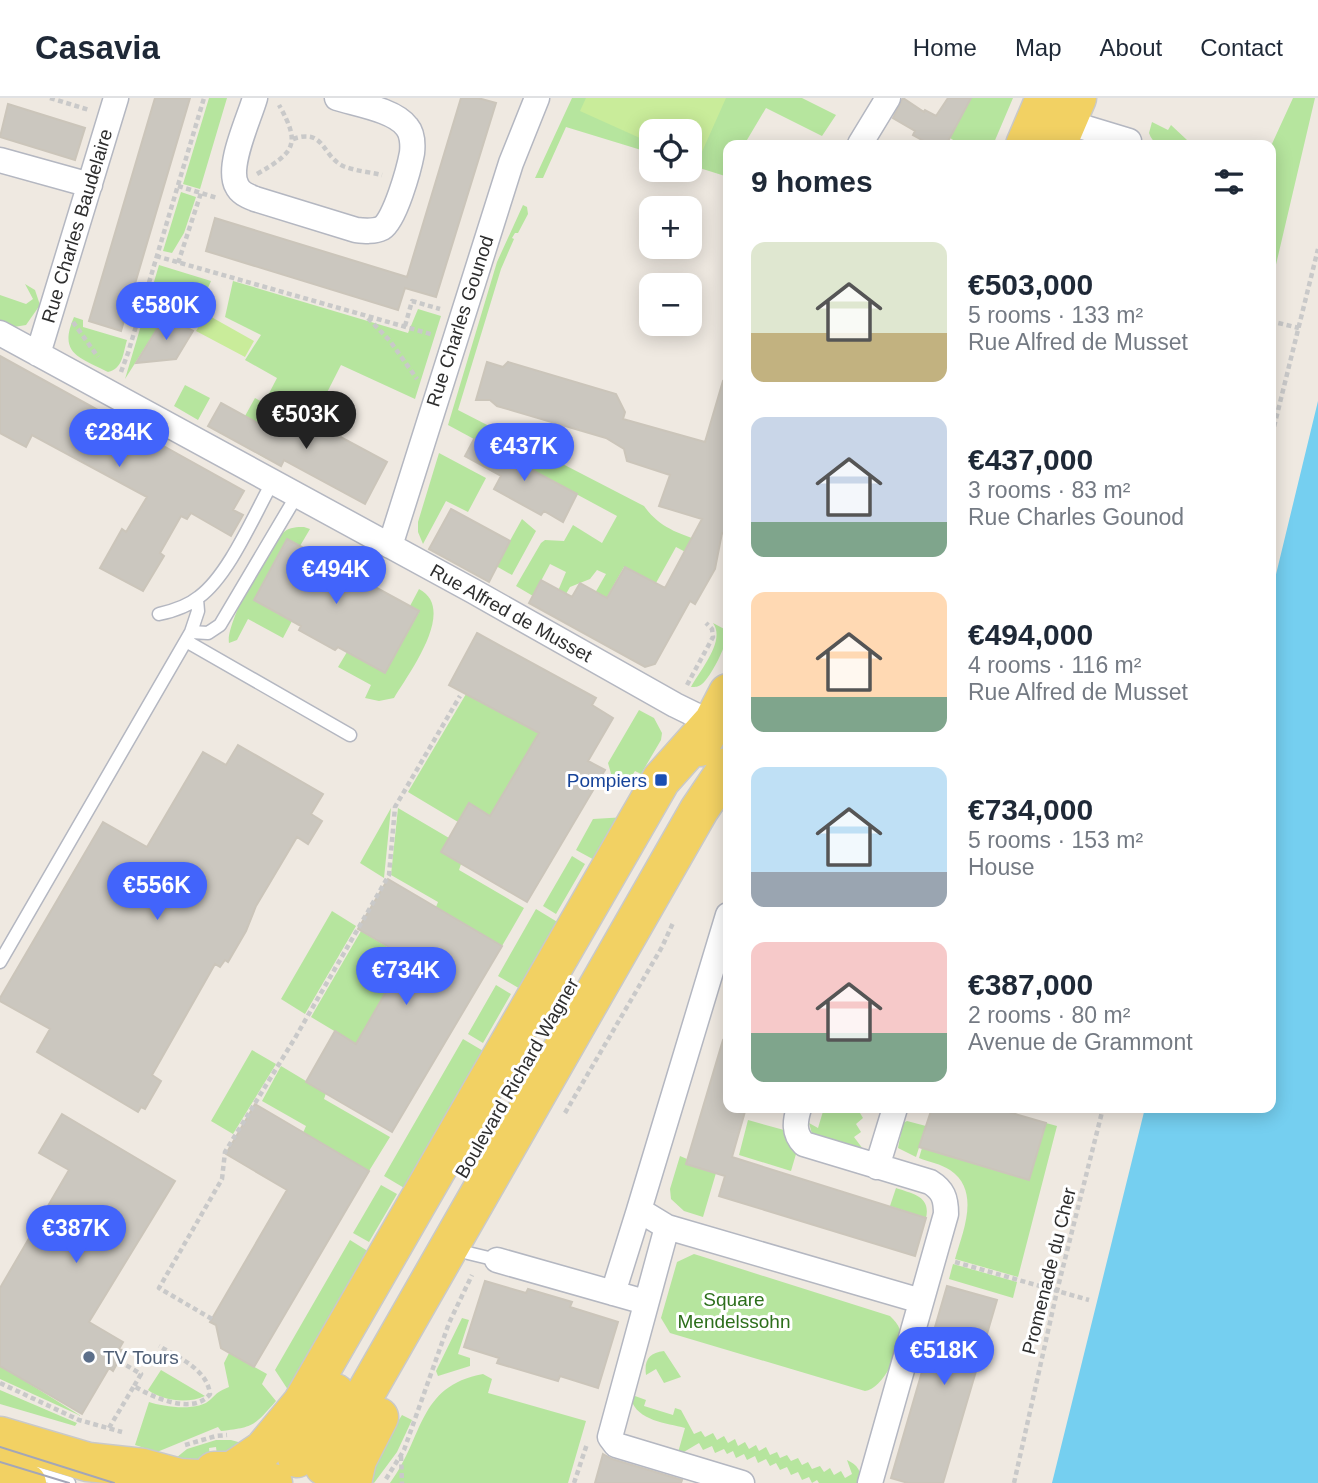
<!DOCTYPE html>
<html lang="en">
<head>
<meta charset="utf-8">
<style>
  body { margin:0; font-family:Arial,sans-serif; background:#f6f6f7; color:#1f2937; height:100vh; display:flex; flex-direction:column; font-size:26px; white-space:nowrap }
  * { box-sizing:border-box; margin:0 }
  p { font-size:23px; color:#747a83 }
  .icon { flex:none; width:38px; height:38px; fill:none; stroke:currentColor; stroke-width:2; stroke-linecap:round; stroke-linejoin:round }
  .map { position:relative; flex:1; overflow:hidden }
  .details { position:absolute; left:723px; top:42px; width:553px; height:973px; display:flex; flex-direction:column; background:#fff; border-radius:14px; box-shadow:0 4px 18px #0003 }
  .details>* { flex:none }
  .fabs { position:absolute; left:639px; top:21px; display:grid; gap:14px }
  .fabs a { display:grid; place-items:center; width:63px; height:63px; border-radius:14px; background:#fff; box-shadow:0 4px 18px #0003; font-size:35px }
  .price { position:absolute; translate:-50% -60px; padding:0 16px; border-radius:24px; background:#4264fb; color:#fff; font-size:23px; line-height:46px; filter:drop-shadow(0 2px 4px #0008) }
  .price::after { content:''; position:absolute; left:50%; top:42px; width:21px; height:16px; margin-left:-10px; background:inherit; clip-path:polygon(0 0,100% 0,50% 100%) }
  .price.active { background:#222; color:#fff }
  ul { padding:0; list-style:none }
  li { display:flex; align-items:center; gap:21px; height:175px; padding:0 28px }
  li span { display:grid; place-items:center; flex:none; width:196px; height:140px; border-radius:14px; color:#555 }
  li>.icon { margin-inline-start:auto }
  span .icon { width:84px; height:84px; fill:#fffc; stroke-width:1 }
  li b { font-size:30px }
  h2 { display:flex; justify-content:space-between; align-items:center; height:84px; padding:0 28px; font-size:30px }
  header { display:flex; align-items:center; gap:42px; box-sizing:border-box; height:98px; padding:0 35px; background:#fff; border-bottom:2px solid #e0e1e3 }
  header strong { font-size:33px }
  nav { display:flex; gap:38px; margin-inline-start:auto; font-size:24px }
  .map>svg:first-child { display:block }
  .green { fill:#b6e59e }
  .pitch { fill:#c9ec9a }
  .water { fill:#75cff0 }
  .building { fill:#cbc7bf; stroke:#cbc5ba; stroke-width:2 }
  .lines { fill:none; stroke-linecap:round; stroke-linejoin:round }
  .lane-casing { stroke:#b4b7c1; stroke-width:15 }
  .street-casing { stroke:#b4b7c1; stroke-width:27 }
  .primary-casing { stroke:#c9c9c9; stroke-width:41 }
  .path { stroke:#c9c9c9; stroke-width:4.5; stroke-dasharray:5 3.5; stroke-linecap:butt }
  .lane { stroke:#fff; stroke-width:12 }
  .street { stroke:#fff; stroke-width:24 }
  .primary { stroke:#f2d163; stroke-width:38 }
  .tram { stroke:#a3a6b8; stroke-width:2 }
  .transit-dot { fill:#1a4fb4; stroke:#fff; stroke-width:2.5 }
  .service-dot { fill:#5c6f8a; stroke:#fff; stroke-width:2.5 }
  .labels { text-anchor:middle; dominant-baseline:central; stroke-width:6; stroke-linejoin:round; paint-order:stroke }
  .street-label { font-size:19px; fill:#2e2e2e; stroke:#fff }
  .transit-label { font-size:19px; fill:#164399; stroke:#fff; text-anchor:end }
  .park-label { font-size:19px; fill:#2c6e1b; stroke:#fff }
  .service-label { font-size:19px; fill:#4e5e75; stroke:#fff; text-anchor:start }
</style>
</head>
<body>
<header>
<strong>Casavia</strong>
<nav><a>Home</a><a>Map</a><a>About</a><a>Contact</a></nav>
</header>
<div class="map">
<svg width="1318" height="1385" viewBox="0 0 1318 1385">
  <rect width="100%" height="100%" fill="#efe9e1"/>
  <path class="green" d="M209 0H227L200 91 183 86Z
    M572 0H802L836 17 822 38 766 10 744 47H728V74L725 78 690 67V33H651V55L566 29 543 80H535Z
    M971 0H1013L993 47H957L958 45 950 40Z
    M1293 0H1315L1271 188V48Z
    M1152 24 1168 32 1171 27 1187 42 1184 47C1170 47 1154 51 1149 35Z
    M181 94 196 99 184 135 172 155 163 153Z
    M523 107 527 109 528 116 518 135H515L512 140 514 141 501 171 458 312 644 408C659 429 677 435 701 443L693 458 676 449 656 485 624 469 602 508 591 502 606 476 597 472 590 481 570 489 563 501 555 500 566 474 550 466 533 498 516 488 541 445 545 442 564 443 573 427 602 445 617 418 448 327 497 164Z
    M159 167 211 183 190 231 165 218 125 281Z
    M233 183 408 235 418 211 441 218 415 301 341 267 309 330 282 316 269 339 271 355 267 361 244 348 252 333 251 322 245 318 255 300 264 305 277 280 245 262 261 237 225 219Z
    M25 186 35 192 40 207 26 227 14 229 0 222V197L26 206 33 201Z
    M74 219 83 222V229L127 242C123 255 123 271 108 274 79 259 58 256 74 219Z
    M185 287 210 300 198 322 174 308Z
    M439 355 486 380 468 414 446 403 423 446 418 434V424Z
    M522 421 536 433 512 477 496 468Z
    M304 429 310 431 300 448 287 441 254 502 292 523 283 540 248 521 237 542 229 545C225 527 268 446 284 434 290 429 297 429 304 429Z
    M419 491C458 511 408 576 394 600L379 603 365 600 371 587 338 569 347 554 385 574 419 514 410 508Z
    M713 525 728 533C728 545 711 579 702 586 698 589 696 589 691 589 700 572 726 543 713 525Z
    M466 596 539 635 490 718 469 705 458 724 408 694Z
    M639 612 654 620 662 635 661 642 641 676 635 673 626 687 612 679 608 665Z
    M391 710 384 780 360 765Z
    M398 710 449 740 441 754 461 766 459 772 524 810 502 848 436 809 438 804 391 777Z
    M626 719 600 765 576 752 593 721Z
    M572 758 585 766 556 816 543 808Z
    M536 811 564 828 527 895 498 878Z
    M332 813 356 828 305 916 281 901Z
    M361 833 406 860 356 946 311 919Z
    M496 887 511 896 483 945 468 936Z
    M463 941 490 957 411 1094 384 1078Z
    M252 952 276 966 233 1036 211 1023Z
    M281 968 326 995 324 1001 390 1039 369 1073 303 1035 306 1028 262 1003Z
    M824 1010H865L860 1015 863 1020 856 1026 861 1034 854 1039 863 1051 861 1052 812 1036 809 1025 818 1030Z
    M748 1022 784 1032 791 1050 796 1056 791 1073 739 1057Z
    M907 1023 926 1028 916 1059 898 1050 903 1025Z
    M1046 1025 1057 1028 1018 1179 955 1161C963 1133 981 1093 950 1072 941 1066 929 1064 919 1060L922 1050 1028 1082Z
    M680 1058 687 1061 686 1066 716 1075 703 1119 684 1113 671 1101 670 1091Z
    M381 1087 397 1096 369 1144 353 1135Z
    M896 1090C913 1096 931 1098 926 1120L890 1108Z
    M350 1142 374 1157 292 1298 275 1272Z
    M694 1156 890 1218C894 1222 898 1226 900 1232 903 1248 884 1291 865 1293L670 1235 661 1220 677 1164Z
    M953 1166 1017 1184 1013 1200 949 1181Z
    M462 1220 469 1222 458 1256 470 1260V1268L438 1278 436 1273Z
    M664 1253 681 1279 664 1285 656 1271 646 1277C644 1262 649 1255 664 1253Z
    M0 1254 1 1268 81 1318 0 1281Z
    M229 1255 267 1276 262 1286 276 1303C254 1328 254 1329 221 1333L218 1329 157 1354 135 1347 149 1304C164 1309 199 1314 211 1301 217 1295 219 1293 229 1289L224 1265Z
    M161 1272 205 1298C188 1306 163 1303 148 1292Z
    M483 1276 492 1281 488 1295 586 1323 568 1385H390C424 1340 417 1288 483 1276Z
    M0 1292 77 1325 75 1328 0 1306Z
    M635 1298 646 1302 644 1308 673 1317 675 1310 681 1312 694 1336 701 1333 705 1339 713 1335 717 1342 724 1338 728 1345 735 1341 738 1348 745 1344 749 1351 756 1347 759 1353 766 1349 770 1357 777 1354 780 1360 787 1357 791 1363 798 1360 802 1367 808 1364 812 1371 820 1368 824 1374 830 1370 834 1377 841 1373 845 1380 852 1376 847 1362C858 1367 861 1373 862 1385H819L817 1382 812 1385 809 1379 802 1382 798 1374 791 1377 787 1369 780 1372 776 1365 770 1368 766 1361 758 1365 755 1358 747 1362 744 1356 736 1360 733 1353 727 1356 724 1351 715 1355 712 1348 703 1352 699 1345 677 1358 685 1330C667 1325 637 1323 631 1301Z
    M402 1317 412 1322 397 1354 374 1385 362 1380Z
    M216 1342H231L249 1347 217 1357 216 1349 209 1350 210 1359 196 1363 171 1364 187 1351Z"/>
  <path class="pitch" d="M586 0H726L697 65 690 62V33H651V45L580 13Z
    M206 216 254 243 245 259 196 233Z"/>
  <path class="water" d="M1318 303V1385H1052L1145 1010H1270L1271 497Z"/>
  <path class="building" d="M155 0H190L121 233 89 223Z
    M461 0H478L496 5 436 199 405 190 398 212 206 153 215 120 407 179Z
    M903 0 924 14 925 12 936 18 948 0H971L946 47H931L913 37 915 33 893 20Z
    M8 6 85 30 75 62 0 39Z
    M165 218 193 233 176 261 136 265Z
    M0 258 98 312 92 332 104 315 244 393 233 412 243 417 231 438 191 415 187 421 181 418 160 455 164 458 143 493 100 470 122 431 126 434 147 399 32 337 26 349 0 335Z
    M487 264 503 269 508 264 616 296 625 314 623 321 705 344 723 283 728 284V437L722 435 715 471 695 506 690 503 655 566 645 569 529 505 541 482 572 499 580 485 607 500 625 469 665 490 702 421 659 408 670 377 627 363 624 351 606 340 497 308 490 302H476Z
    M221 305 274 334 284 317 309 331 313 324 387 364 365 406 284 362 281 368 208 328Z
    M474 341 577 396 563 424 544 413 541 417 494 391 501 378 465 358Z
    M451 411 510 443 489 484 429 451Z
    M287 441 419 513 385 575 338 549 335 552 299 532 301 528 254 502Z
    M477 535 596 600 592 607 613 620 588 663 605 672 527 804 441 754 469 705 490 718 539 635 449 587Z
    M238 647 323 696 311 716 322 723 308 746 297 739 256 808 246 833 228 864 225 862 220 869 215 866 152 977 161 983 145 1011 141 1009 138 1014 37 954 50 931 0 903V900L103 724 147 749 203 654 226 667Z
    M388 781 502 848 392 1034 306 984 335 933 356 946 406 859 358 831Z
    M723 942 728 943V1010H746L732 1059 926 1120 915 1158 719 1098 725 1078 686 1066Z
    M255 1006 369 1073 254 1269 221 1250 216 1227 210 1224 287 1092 226 1056Z
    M932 1010H995L1046 1025 1029 1082 919 1049Z
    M62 1016 175 1083 89 1224 123 1244 119 1251 124 1253 113 1273 109 1270 82 1316 0 1268V1190L69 1072 39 1055Z
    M485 1183 526 1195 528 1191 572 1204 570 1209 618 1224 598 1290 560 1278 558 1283 497 1265 499 1260 464 1249Z
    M947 1188 997 1202 943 1385H908L891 1380Z
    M603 1356 612 1361 682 1382 681 1385H595Z"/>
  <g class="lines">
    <defs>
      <path id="lane" d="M159 516C173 513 188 508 199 499 229 477 254 417 273 383
        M191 534 208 535 220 527 297 397
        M186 543 350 637
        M0 864 191 534 198 513 197 501
        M468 1155 497 1162
        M30 1373 69 1385"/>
      <path id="street" d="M255 0C249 21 226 69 237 88 240 95 248 98 255 101L356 132C365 133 374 134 382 130 395 122 409 71 412 55 413 46 412 35 407 29 395 12 356 6 337 0
        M1053 20 1129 43
        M860 46 888 0
        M0 62 90 87
        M0 235 473 493 675 607 724 631
        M38 256 116 0
        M390 448 511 65 537 0
        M728 817 639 1112 667 1129 921 1203
        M799 1010C795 1023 793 1035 804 1046L930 1084C943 1092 946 1100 946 1116L870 1385
        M877 1069 895 1010
        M667 1129 610 1339 616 1347 742 1385
        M497 1162 645 1204
        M613 1195 639 1112"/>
      <path id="primary" d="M1025 47 1045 0
        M1057 47 1077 0
        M700 649 728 595
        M0 1338 88 1364 143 1370 180 1380 198 1381
        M297 1360 335 1295
        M324 1368 699 712 728 669
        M214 1373H232L273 1385
        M232 1373 263 1352 302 1305 661 682 711 626
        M0 1377 27 1385
        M352 1385 357 1362 379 1319"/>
    </defs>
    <use href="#lane" class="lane-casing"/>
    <use href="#street" class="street-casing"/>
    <use href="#primary" class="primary-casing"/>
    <path class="path" d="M50 0 89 12
      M293 41C325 30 321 57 343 68 355 73 370 74 382 77
      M257 76C295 54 301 46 279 7
      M178 88 217 100
      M156 158 434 237
      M178 165 201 95
      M368 220 390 243 417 281
      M1270 223 1299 230
      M73 224 98 259
      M405 228 412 203 440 211
      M121 274 128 255 204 0
      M1270 345 1318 151
      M687 587 713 539 712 531 706 525
      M565 1015 662 849 673 825
      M955 1164 1089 1202
      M212 1221 159 1190 222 1081 225 1054 295 940 389 777 395 709 460 598
      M119 1263 141 1276 134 1288
      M0 1285 79 1322 122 1334
      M109 1330 134 1288C152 1299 193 1318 210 1296 207 1271 179 1260 159 1248
      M185 1347 216 1338 227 1337
      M401 1358 402 1385
      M386 1381 404 1352 449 1225 472 1177
      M574 1385 587 1346
      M1014 1385 1057 1193 1103 1010"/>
    <use href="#lane" class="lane"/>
    <use href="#street" class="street"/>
    <use href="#primary" class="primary"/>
    <path class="tram" d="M0 1349 114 1385
      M0 1364 69 1385"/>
  </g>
  <rect class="transit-dot" x="654" y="675" width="14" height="14" rx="3.5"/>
  <circle class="service-dot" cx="89" cy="1259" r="7"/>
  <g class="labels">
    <g class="street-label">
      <text transform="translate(77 128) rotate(-73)">Rue Charles Baudelaire</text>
      <text transform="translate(460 223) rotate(-72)">Rue Charles Gounod</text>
      <text transform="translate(511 515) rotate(29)">Rue Alfred de Musset</text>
      <text transform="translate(517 980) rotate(-60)">Boulevard Richard Wagner</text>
      <text transform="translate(1049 1173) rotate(-76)">Promenade du Cher</text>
    </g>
    <g class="transit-label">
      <text x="647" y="682">Pompiers</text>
    </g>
    <g class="park-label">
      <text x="734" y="1201">Square<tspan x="734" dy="22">Mendelssohn</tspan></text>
    </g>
    <g class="service-label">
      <text x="103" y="1259">TV Tours</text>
    </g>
  </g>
</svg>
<div class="fabs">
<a><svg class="icon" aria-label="locate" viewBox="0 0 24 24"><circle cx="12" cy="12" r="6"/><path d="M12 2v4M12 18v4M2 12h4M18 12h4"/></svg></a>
<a>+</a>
<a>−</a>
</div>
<b class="price" style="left:166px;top:244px">€580K</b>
<b class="price active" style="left:306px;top:353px">€503K</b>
<b class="price" style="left:119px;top:371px">€284K</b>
<b class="price" style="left:524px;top:385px">€437K</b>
<b class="price" style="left:336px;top:508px">€494K</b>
<b class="price" style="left:157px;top:824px">€556K</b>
<b class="price" style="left:406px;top:909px">€734K</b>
<b class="price" style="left:76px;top:1167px">€387K</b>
<b class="price" style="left:944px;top:1289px">€518K</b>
<section class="details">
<h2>9 homes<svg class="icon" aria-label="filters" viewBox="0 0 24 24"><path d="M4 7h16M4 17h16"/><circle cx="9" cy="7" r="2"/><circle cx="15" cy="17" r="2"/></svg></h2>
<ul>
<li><span style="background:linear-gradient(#dfe7d0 65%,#c2b280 0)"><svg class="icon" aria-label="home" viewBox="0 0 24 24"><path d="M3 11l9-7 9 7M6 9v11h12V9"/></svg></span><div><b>€503,000</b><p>5 rooms · 133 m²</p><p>Rue Alfred de Musset</p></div></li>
<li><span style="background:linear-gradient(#c9d6e8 75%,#7fa58c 0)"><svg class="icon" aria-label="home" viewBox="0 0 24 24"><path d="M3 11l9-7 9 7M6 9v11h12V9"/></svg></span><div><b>€437,000</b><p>3 rooms · 83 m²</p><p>Rue Charles Gounod</p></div></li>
<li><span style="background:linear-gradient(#ffd9b3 75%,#7fa58c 0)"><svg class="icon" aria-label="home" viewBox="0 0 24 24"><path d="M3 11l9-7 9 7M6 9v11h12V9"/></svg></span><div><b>€494,000</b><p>4 rooms · 116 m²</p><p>Rue Alfred de Musset</p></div></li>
<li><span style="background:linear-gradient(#bfe0f5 75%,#9aa5b1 0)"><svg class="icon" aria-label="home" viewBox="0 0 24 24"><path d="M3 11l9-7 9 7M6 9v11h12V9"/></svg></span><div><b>€734,000</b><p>5 rooms · 153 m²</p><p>House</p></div></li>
<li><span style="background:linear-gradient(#f6c9c9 65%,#7fa58c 0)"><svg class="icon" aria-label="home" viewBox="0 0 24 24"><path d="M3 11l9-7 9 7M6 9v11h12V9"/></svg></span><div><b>€387,000</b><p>2 rooms · 80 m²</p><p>Avenue de Grammont</p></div></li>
</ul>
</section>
</div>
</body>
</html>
